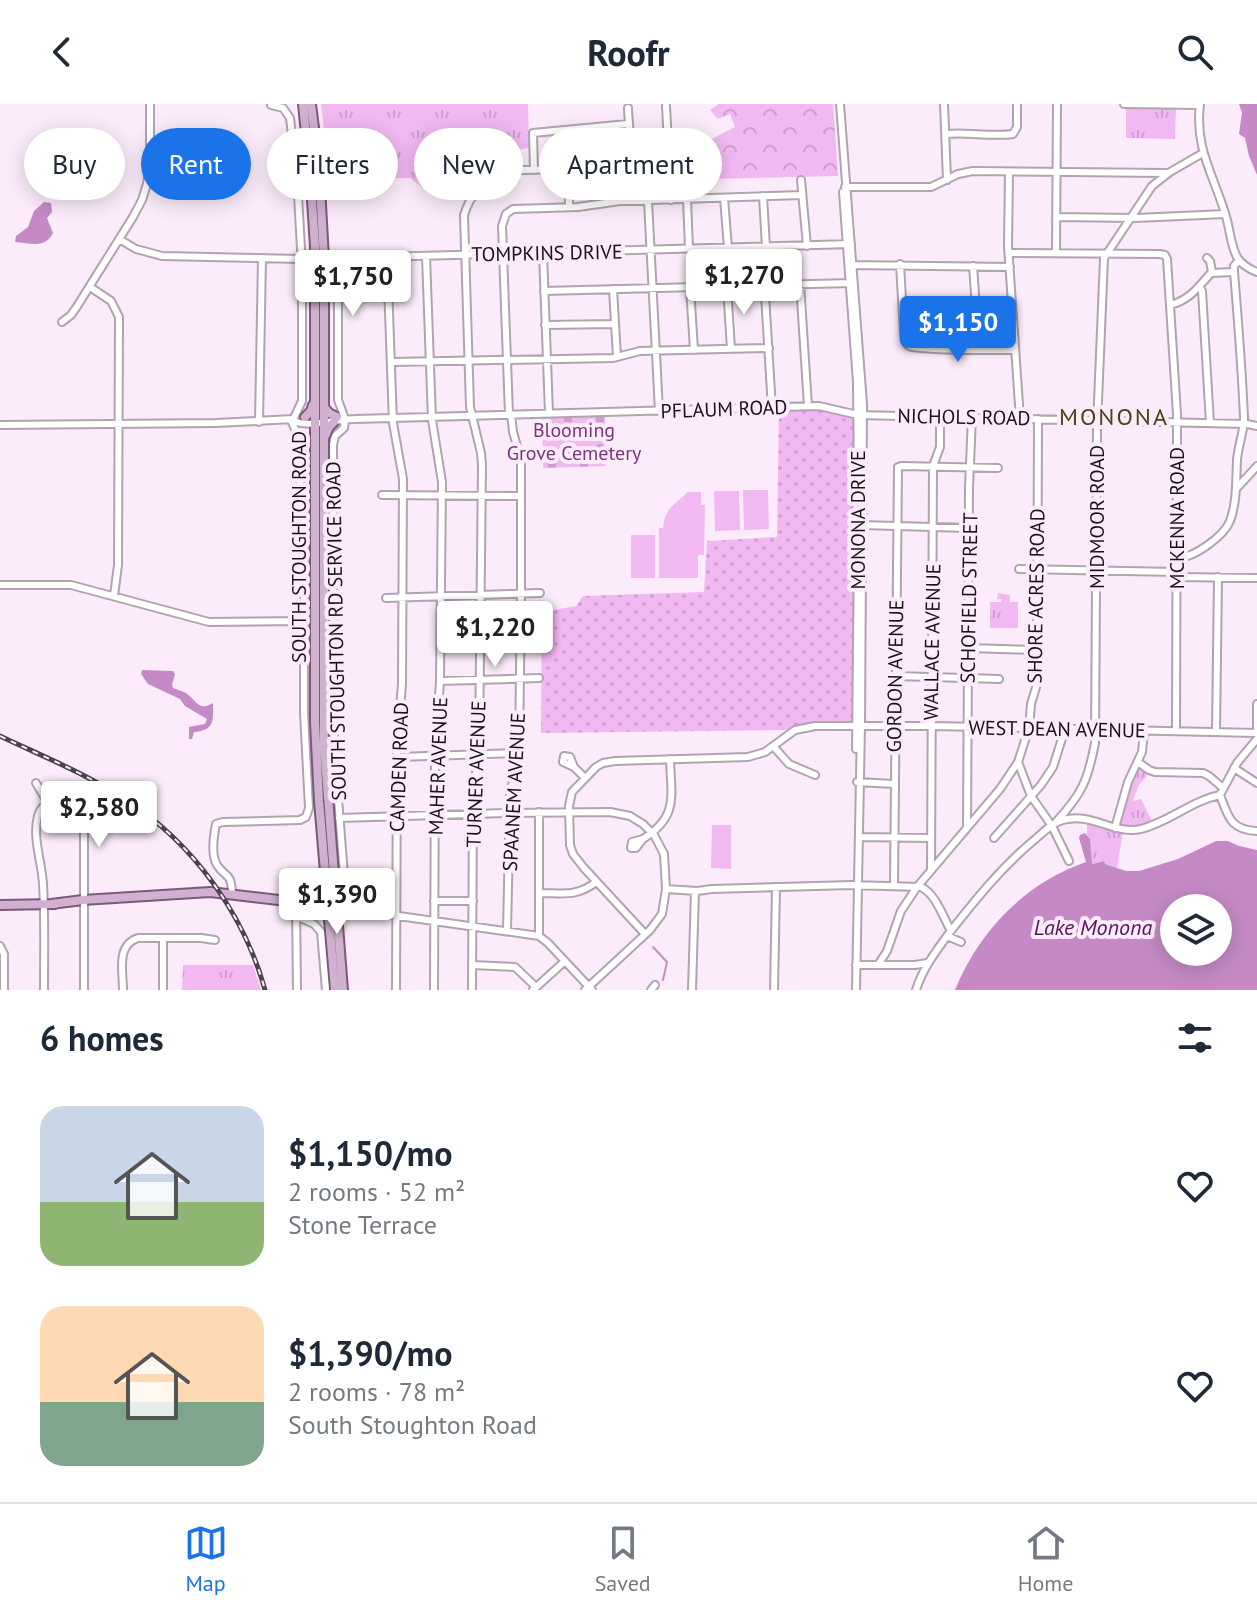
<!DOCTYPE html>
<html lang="en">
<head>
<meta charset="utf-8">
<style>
  body { margin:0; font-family:"PT Sans",sans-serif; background:#f2f2f3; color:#1f2937; height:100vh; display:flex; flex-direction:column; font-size:30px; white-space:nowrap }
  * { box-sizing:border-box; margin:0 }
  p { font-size:26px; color:#747a83 }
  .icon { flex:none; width:44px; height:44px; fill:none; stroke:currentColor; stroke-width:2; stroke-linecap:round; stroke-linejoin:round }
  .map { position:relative; height:886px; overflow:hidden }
  .details { display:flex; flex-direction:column; background:#fff; flex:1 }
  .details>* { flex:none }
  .guide { position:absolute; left:24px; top:24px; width:800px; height:72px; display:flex; gap:16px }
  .buttons { position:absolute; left:1160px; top:790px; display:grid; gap:16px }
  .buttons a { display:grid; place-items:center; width:72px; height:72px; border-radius:50%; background:#fff; box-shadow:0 4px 20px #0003; font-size:40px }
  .price { position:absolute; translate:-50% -68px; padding:0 18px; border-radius:8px; background:#fff; color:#222; font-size:26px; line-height:52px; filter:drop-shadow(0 2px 4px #0008) }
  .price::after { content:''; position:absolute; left:50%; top:48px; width:24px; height:18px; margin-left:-12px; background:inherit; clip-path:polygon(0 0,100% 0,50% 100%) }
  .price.selected { background:#1a73e8; color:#fff }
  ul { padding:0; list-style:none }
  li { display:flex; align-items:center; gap:24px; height:200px; padding:0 40px }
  li span { display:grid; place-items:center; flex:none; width:224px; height:160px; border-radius:24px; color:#555 }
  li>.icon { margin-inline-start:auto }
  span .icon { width:96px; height:96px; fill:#fffc; stroke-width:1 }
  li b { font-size:34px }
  h2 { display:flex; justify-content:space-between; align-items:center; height:96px; padding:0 40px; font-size:34px }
  .tag { padding:0 28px; border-radius:36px; background:#fff; box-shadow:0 4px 20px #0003; font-size:28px; line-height:72px }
  .tag.selected { background:#1a73e8; color:#fff }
  header { display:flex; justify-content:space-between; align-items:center; height:104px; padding:0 40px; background:#fff; font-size:36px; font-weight:800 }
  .tab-bar { display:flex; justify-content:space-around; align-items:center; height:112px; border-top:2px solid #e0e1e3; background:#fff; font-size:22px; color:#747a83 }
  .tab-bar a { display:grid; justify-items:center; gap:4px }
  .tab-bar .selected { color:#1a73e8 }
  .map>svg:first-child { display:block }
  .grass { fill:url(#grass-dots) }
  .forest { fill:url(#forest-crowns) }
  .cemetery { fill:url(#cemetery-stones) }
  .park { fill:url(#park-tufts) }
  .pitch { fill:#f2b8f2 }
  .water { fill:#c58ac6; fill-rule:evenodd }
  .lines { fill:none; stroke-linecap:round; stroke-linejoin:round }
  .stream { stroke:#c58ac6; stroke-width:2 }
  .minor-casing { stroke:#b2a3b1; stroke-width:10 }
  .major-casing { stroke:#7b597b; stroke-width:12 }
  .minor { stroke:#fff; stroke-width:6 }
  .major { stroke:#d0b2d0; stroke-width:8 }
  .rail-casing { stroke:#4c444c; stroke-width:5 }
  .rail { stroke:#fcecfb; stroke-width:2; stroke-dasharray:6; stroke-linecap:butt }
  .labels { text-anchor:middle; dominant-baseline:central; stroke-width:8; stroke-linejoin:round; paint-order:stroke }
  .street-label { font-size:20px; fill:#181318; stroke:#fcecfb }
  .park-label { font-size:20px; fill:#7b347d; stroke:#fcecfb }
  .water-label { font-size:22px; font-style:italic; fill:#5a125d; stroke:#fcecfb }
  .quarter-label { font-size:24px; letter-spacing:2px; fill:#4c4219; stroke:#fcecfb }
</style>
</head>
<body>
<header><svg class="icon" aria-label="back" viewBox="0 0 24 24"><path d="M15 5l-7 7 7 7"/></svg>Roofr<svg class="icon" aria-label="search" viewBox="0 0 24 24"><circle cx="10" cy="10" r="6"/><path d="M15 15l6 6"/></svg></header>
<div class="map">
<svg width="1257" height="886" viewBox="0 0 1257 886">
  <defs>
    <pattern id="grass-dots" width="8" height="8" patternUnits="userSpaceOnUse" patternTransform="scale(2)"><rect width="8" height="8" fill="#f2b8f2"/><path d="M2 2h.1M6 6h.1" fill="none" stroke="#cf9dcf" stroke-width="1.8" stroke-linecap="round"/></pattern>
    <pattern id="forest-crowns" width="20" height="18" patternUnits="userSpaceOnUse" patternTransform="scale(2)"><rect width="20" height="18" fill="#f2b8f2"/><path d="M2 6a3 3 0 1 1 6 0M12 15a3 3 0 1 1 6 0" fill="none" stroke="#cf9dcf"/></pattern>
    <pattern id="cemetery-stones" width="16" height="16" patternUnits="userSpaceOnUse" patternTransform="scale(2)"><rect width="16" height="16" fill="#f2b8f2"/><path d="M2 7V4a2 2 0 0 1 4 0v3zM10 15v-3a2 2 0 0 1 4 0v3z" fill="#cf9dcf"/></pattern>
    <pattern id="park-tufts" width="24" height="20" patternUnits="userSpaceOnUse" patternTransform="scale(2)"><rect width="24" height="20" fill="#f2b8f2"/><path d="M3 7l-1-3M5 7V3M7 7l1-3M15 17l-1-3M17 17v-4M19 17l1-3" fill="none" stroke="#cf9dcf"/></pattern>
  </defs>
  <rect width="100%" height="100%" fill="#fcecfb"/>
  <path class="grass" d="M824 305 854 312 853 618 801 620 785 626 541 629 542 508 576 502 583 492 704 488 707 437 777 433 779 306Z"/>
  <path class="forest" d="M719 0H833L838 72 713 75 708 37 735 23 730 10 718 15 710 6Z"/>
  <path class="cemetery" d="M605 311V362L543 364 542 312Z"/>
  <path class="park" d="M321 0H528L529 44 494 49 474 59 446 83H422L410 74 330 75Z
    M1126 0 1176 1 1175 35 1126 34Z
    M998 489 1010 491V498H1018V524H990V498H1001V495L997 496Z
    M1138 662 1145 664 1147 672 1139 681 1133 697 1141 695 1153 719 1130 725 1118 723 1129 678Z
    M1087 716 1123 728 1117 764 1105 760 1103 757 1091 760 1090 735 1087 731Z
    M183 861H253L261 886H182Z"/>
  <path class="pitch" d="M743 386H768L769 425 744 426Z
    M714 387H739L740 426 715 427Z
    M688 388H701V401H705L704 451H698V474H659V424H663C665 404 674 401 688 388Z
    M631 431H655V474H631Z
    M712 721H731V765L711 764Z"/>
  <path class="water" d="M1239 0H1257V71L1249 52 1245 34 1239 30 1242 9Z
    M44 98 51 99 52 108 47 114 53 129C45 145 31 139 15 138L16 132 28 123 34 107Z
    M142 566 173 567 175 570 172 581 173 584C176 585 184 588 186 589 197 597 199 608 213 599 213 617 215 626 194 628L192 635H189V623L205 620 207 615 185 602 180 595 148 580 141 570Z
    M1085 729 1090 735 1092 760 1104 757 1105 760 1126 767H1139L1178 755 1216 737H1228L1239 742 1257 746V886H955C979 827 1025 779 1086 758L1079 734 1080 731ZM1174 804H1218V848H1174Z"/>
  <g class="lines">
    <path class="stream" d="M653 843 667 858 663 876"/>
    <defs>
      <path id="minor" d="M840 0 863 300 861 621 856 886
        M944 0 947 76
        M1124 0 1200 1
        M1200 0C1194 46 1216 75 1227 116 1230 128 1231 142 1237 153 1242 161 1249 165 1257 168
        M666 2 671 96
        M946 30C968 28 991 33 1013 30L1017 23V0
        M568 65 569 103
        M534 66 533 29 628 20
        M1009 68 1008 142 1020 315
        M801 76 807 142
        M845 83H931L958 70 973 67 1166 69
        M843 88 857 278 858 389
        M763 92 766 143
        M724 94 728 144
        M687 95 689 145
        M648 97 659 307
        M1056 113 1136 114 1225 110
        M119 135 136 145 162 152 301 155
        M762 143 772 304
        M543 149 549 309
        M1009 149 1159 150 1165 151 1167 155 1177 310 1176 627
        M1056 149 1057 0
        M426 152 432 316 442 378 440 577 435 652 434 886
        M387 153 393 319 403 375 402 580 397 644 396 886
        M1207 154 1210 157 1212 168
        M900 160 904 230C905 235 905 239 909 242 917 247 1000 246 1015 246
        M852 161 1010 163
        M973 162 979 246
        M800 180 808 302
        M727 182 731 245
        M90 183 111 197 119 213 118 461 114 492
        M690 183 694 246
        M1200 183 1202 187 1210 319
        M613 185 617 253
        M544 187 851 179
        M903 197 975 198
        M939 198 943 245
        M1170 201C1190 196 1198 183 1211 169L1234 168
        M62 218 71 211 76 204 133 113 142 96 147 80 150 59V0
        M545 221 615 220
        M391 258 613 254 640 247 769 244
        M509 310 502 122 506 110 513 105 578 103 620 97 802 91
        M292 317C314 324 334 315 355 315L819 302 858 311 1247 320 1257 322
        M259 318 262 154
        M0 321 216 319 294 315
        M1236 385 1257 362
        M382 391 521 392
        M861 421 969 424
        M1177 454C1194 454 1224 432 1230 417 1237 398 1236 376 1237 356 1238 342 1244 328 1244 314 1242 266 1238 216 1234 168V162L1239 156
        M1019 465 1177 468
        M1177 473 1257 474
        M0 481H71L209 518 304 517
        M386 494 540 489
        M968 544 1037 546
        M895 572 999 575
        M440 577 539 574
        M1216 628 1218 473
        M1257 629V600
        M773 642 789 660 815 671
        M856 645 858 436
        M397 653 519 649
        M1018 658 1031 692 1052 722 1069 757
        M1138 658 1149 666 1155 668 1203 669 1209 672 1223 684
        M574 663 570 653 564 652 563 658 574 663 585 674
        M1234 664 1257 679
        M857 678 894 680
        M36 679 48 699
        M1220 691C1228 712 1230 726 1257 727
        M339 714 505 709 610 708 630 712 643 720 654 731 664 750 666 785 662 810 650 826 585 886
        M1056 718C1082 690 1088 676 1095 639L1097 322 1104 154 1152 82 1170 68 1203 49
        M967 723 969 383 972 313
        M1115 724 1128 678 1142 648 1144 627
        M859 733 930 734
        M994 734 1041 681 1053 663 1065 625
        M643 735C679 712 671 693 670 655
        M643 735 636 744H631L632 738Z
        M931 765 933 362 940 343V313
        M894 782 898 363 901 362 998 364
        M666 785 697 787 712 785 851 781 921 783C936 790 943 813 951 827
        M232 789C231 767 226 775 217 761 211 751 214 730 216 720L223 718 300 716 306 713 309 704 304 609V407L300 377 299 335 292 318 302 297V162L297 74 290 14 283 4 271 1
        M539 789C563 789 577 793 596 778
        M434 797H473
        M296 798 297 886
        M336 800 350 802 357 806
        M336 805 357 806 539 832 548 839 592 886
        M357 806 356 797 344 772 334 642 333 341 335 332 344 324 345 315 338 296V156L343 154 851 140
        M296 812 314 820 321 828 326 886
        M507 827 510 691 519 648 521 486V356L513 328 511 310
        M645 830 584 764 573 750 570 741 569 702 572 688 596 663 603 659 615 657 748 653 765 648 795 626 815 622H932L1257 629
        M539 832V708
        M947 832 961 838
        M163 834V886
        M0 842 4 850V886
        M472 861 515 863 536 883
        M856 861H915L927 859
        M878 861 887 847 901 807 917 783 1000 685 1018 658 1029 624 1031 600 1037 580 1038 315
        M44 886C44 851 45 815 43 780 42 758 32 734 38 712 44 689 79 692 84 715V886
        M123 886C123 867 116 841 138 834H201L215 836
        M472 886 473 694 479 642 482 361 481 349 470 303 464 111C481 58 521 67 566 65 579 65 591 62 603 60 611 59 621 60 626 53 633 45 628 15 628 4
        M533 886 565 857
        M651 886 655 881
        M692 886 695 787
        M774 886 776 783
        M916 886C923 864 936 847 950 828 976 795 1001 764 1033 737 1042 730 1051 719 1063 716 1093 708 1113 731 1141 725 1169 718 1191 697 1220 691L1237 659 1257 635"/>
      <path id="major" d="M303 0 311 81 315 143V619L319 697 335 886
        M311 0 319 64 324 154V641L343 886
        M324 303 329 309 337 313
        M305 313 311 307 313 301
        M325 332 329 323 334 318
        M51 800 83 796 210 788 296 798 332 805
        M0 801 55 800"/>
    </defs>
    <use href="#minor" class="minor-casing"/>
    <use href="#major" class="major-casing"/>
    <use href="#minor" class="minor"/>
    <use href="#major" class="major"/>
    <defs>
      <path id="rail" d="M0 632C42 652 87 670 126 696 193 739 244 810 265 886"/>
    </defs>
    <use href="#rail" class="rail-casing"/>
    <use href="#rail" class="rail"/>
  </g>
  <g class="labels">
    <g class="street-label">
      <text transform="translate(547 149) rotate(-1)">TOMPKINS DRIVE</text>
      <text transform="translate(724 305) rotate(-2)">PFLAUM ROAD</text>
      <text transform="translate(964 313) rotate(1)">NICHOLS ROAD</text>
      <text transform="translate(1097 413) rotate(-90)">MIDMOOR ROAD</text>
      <text transform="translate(1177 414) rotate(-90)">MCKENNA ROAD</text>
      <text transform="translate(858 416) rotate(-90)">MONONA DRIVE</text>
      <text transform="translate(299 443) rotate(-90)">SOUTH STOUGHTON ROAD</text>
      <text transform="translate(1036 492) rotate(-89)">SHORE ACRES ROAD</text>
      <text transform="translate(969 494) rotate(-89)">SCHOFIELD STREET</text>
      <text transform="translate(336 527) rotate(-91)">SOUTH STOUGHTON RD SERVICE ROAD</text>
      <text transform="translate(932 538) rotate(-89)">WALLACE AVENUE</text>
      <text transform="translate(895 572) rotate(-89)">GORDON AVENUE</text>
      <text transform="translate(1057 625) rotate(1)">WEST DEAN AVENUE</text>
      <text transform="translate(438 662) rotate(-88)">MAHER AVENUE</text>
      <text transform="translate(399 663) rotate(-88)">CAMDEN ROAD</text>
      <text transform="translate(476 670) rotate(-88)">TURNER AVENUE</text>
      <text transform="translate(514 688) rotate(-87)">SPAANEM AVENUE</text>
    </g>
    <g class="park-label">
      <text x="574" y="326">Blooming<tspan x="574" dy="23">Grove Cemetery</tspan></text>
    </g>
    <g class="water-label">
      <text x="1093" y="823">Lake Monona</text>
    </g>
    <g class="quarter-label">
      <text x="1114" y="312">MONONA</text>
    </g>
  </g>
</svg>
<div class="buttons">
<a><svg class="icon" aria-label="layers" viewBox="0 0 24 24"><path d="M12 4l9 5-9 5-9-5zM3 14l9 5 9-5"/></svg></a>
</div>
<b class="price" style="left:744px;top:213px">$1,270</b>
<b class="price" style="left:353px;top:214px">$1,750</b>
<b class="price selected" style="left:958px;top:260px">$1,150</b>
<b class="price" style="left:495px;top:565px">$1,220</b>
<b class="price" style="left:99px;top:745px">$2,580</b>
<b class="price" style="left:337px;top:832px">$1,390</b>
<div class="guide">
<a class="tag">Buy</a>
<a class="tag selected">Rent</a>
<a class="tag">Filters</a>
<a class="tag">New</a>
<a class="tag">Apartment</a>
</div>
</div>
<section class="details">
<h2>6 homes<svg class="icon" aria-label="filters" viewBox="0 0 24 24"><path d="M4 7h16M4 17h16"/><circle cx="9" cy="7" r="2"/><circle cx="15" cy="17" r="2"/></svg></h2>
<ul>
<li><span style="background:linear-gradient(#c9d6e8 60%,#8fb573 0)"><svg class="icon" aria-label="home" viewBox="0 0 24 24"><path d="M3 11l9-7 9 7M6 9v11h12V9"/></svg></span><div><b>$1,150/mo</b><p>2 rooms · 52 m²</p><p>Stone Terrace</p></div><svg class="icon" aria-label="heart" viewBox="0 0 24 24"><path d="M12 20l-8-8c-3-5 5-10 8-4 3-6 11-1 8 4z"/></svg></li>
<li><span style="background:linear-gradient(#ffd9b3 60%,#7fa58c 0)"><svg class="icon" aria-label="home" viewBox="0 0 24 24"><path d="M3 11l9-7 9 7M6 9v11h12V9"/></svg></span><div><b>$1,390/mo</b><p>2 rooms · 78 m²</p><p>South Stoughton Road</p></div><svg class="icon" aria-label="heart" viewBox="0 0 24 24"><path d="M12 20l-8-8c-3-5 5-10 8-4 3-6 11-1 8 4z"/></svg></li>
</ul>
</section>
<nav class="tab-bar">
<a class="selected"><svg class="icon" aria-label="map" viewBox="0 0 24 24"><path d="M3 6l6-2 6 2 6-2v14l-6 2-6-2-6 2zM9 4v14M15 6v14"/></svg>Map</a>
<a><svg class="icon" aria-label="saved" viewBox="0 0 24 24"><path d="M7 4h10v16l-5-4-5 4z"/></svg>Saved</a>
<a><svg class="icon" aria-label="home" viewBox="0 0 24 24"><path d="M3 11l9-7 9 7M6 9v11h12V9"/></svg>Home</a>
</nav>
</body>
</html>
